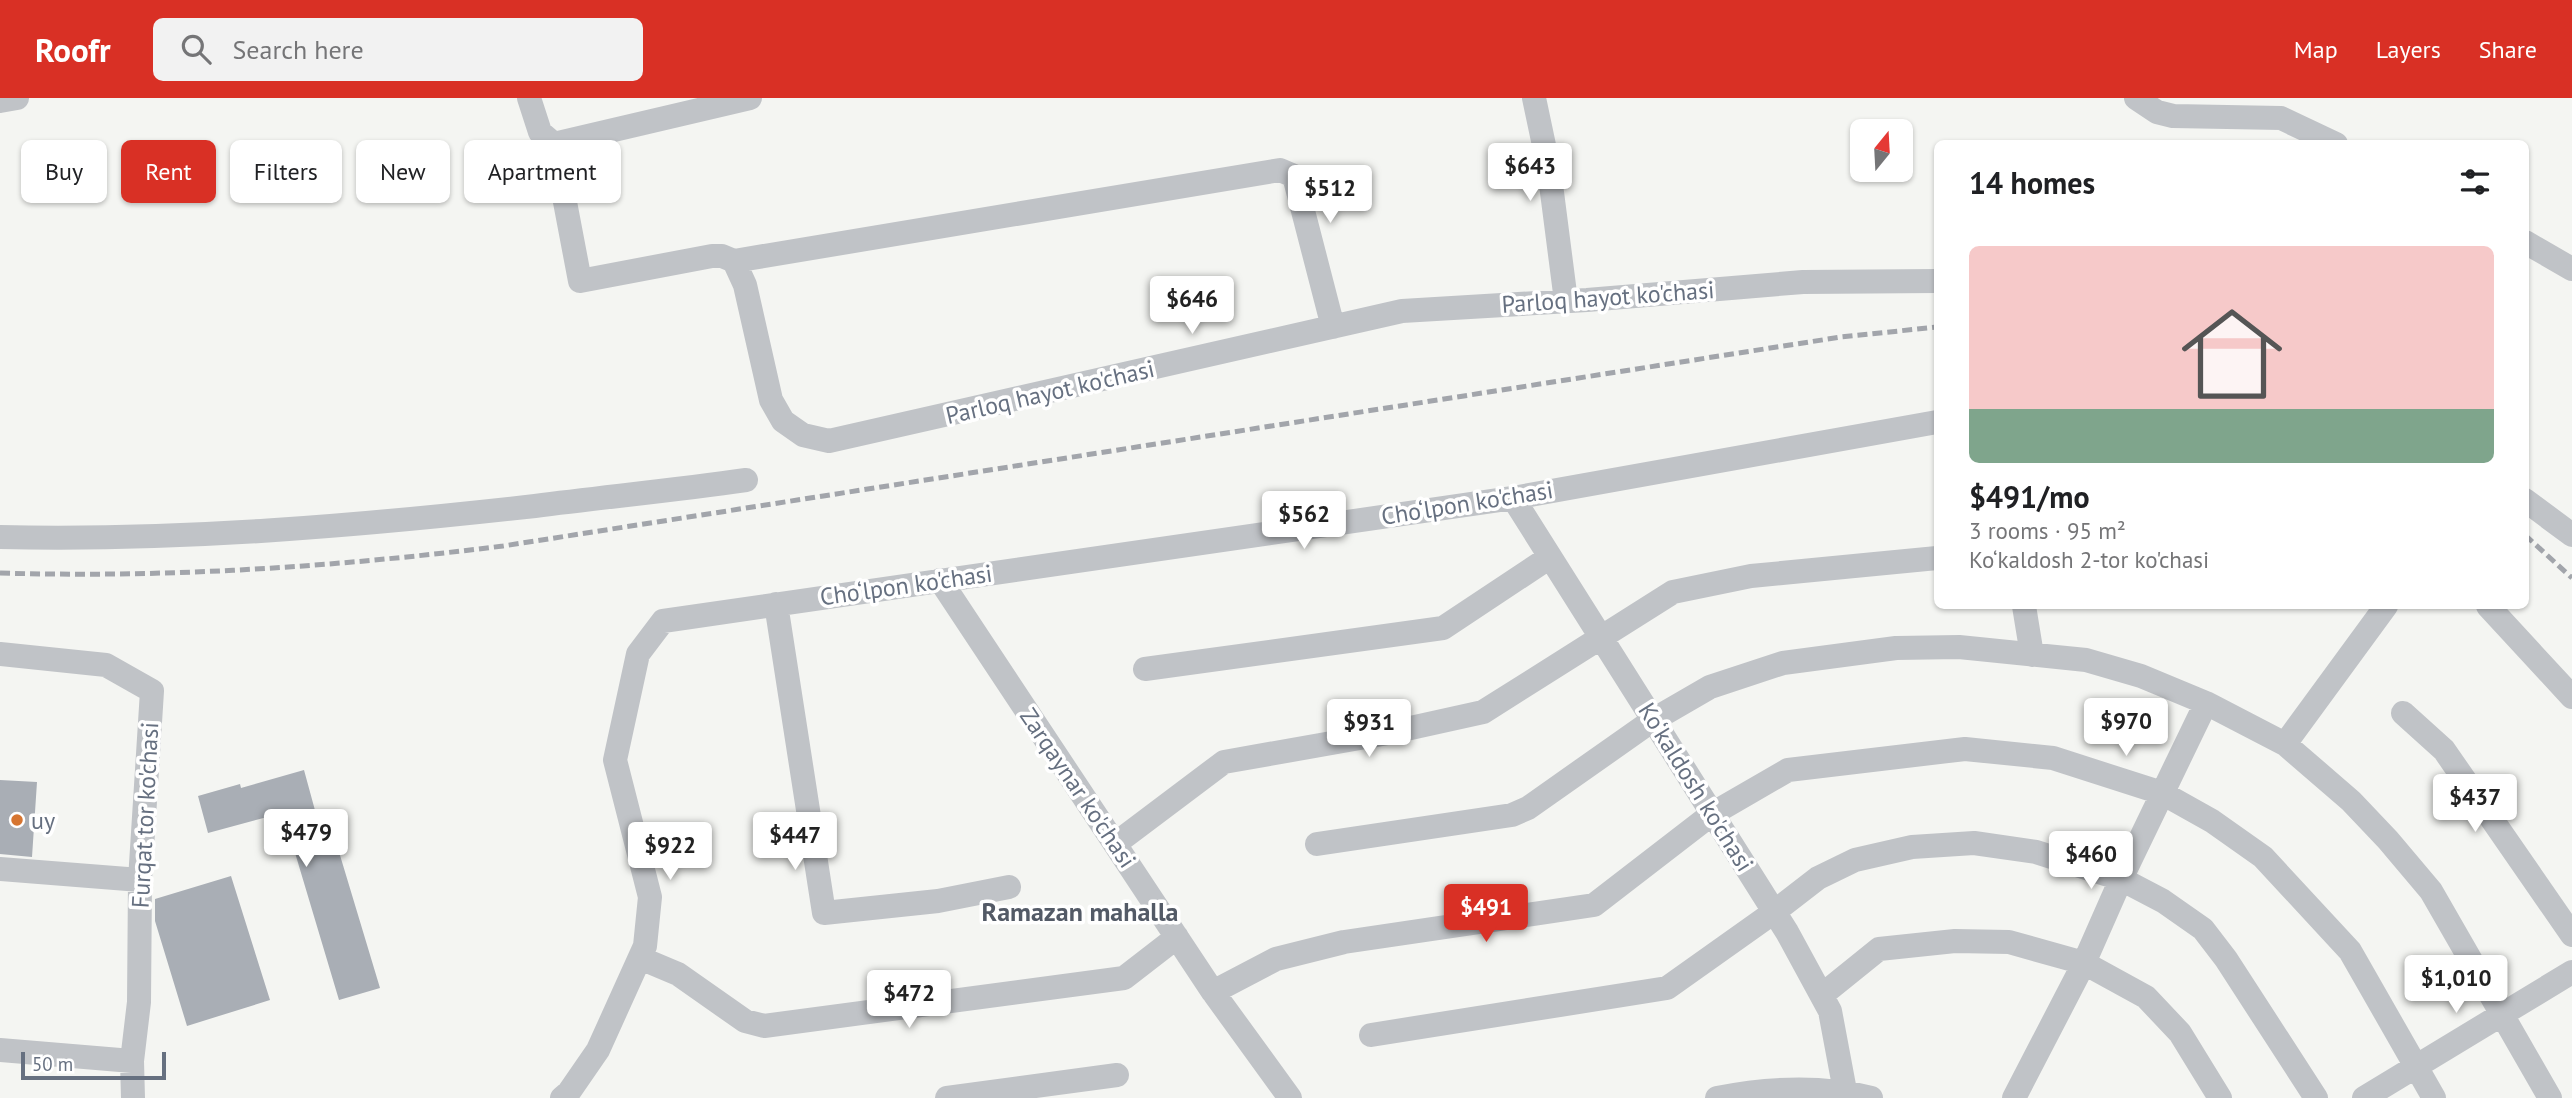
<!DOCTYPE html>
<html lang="en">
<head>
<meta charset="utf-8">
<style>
  body { margin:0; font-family:"PT Sans",sans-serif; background:#f2f2f2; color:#202124; height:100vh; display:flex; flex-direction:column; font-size:26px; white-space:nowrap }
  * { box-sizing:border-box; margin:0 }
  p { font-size:23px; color:#757577 }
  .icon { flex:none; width:38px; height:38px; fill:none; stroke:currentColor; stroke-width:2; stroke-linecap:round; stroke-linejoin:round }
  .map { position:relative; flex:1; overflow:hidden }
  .drawer { position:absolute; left:1934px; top:42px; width:595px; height:469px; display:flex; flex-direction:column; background:#fff; border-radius:10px; box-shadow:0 2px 5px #0004 }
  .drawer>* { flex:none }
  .top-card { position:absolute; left:21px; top:42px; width:665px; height:63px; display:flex; gap:14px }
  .needle { width:46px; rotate:18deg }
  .fabs { position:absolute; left:1850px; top:21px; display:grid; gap:14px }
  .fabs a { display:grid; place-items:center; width:63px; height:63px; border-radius:10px; background:#fff; box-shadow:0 2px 5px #0004; font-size:35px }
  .scale { position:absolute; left:21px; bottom:18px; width:145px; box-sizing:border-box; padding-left:7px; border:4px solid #667080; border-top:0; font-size:19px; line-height:24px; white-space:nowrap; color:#667080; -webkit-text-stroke:5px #fff; paint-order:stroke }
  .price { position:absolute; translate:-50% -60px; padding:0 16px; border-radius:7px; background:#fff; color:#222; font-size:23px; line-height:46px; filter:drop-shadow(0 2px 4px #0008) }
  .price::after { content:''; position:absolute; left:50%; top:42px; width:21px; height:16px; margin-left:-10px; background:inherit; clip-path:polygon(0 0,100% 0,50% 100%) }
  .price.current { background:#d93025; color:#fff }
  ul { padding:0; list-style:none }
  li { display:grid; align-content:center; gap:14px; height:371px; padding:0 35px }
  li+li { border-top:2px solid #e0e0e0 }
  li span { display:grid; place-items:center; height:217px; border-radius:10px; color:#555 }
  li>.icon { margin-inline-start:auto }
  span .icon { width:126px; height:126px; fill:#fffc; stroke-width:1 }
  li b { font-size:30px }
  h2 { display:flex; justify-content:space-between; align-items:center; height:84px; padding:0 35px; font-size:30px }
  .pill { padding:0 24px; border-radius:10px; background:#fff; box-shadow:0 2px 5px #0004; font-size:24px; line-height:63px }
  .pill.current { background:#d93025; color:#fff }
  header { display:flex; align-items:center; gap:42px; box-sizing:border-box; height:98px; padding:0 35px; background:#d93025; color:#fff }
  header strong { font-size:33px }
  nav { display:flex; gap:38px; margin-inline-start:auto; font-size:24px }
  .search { width:490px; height:63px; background:#f2f2f2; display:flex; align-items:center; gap:18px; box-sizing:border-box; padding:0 24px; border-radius:10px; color:#757577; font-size:26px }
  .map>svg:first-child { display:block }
  .building { fill:#a9aeb5 }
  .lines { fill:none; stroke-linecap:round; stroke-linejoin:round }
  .minor { stroke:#c0c3c7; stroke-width:24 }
  .rail { stroke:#a2a5ab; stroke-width:5; stroke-dasharray:10 5; stroke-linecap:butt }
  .poi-dot { fill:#d67531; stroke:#fff; stroke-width:2.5 }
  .labels { text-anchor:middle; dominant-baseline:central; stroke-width:7; stroke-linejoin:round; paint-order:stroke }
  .street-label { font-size:24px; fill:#667080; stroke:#fff }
  .poi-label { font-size:24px; fill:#667080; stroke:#fff; text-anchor:start }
  .neighbourhood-label { font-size:26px; font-weight:bold; fill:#535a66; stroke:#fff }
</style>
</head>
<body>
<header>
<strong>Roofr</strong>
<div class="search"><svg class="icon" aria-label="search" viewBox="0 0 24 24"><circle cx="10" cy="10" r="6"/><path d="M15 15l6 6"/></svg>Search here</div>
<nav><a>Map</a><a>Layers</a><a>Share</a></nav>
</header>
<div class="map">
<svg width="2572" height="1000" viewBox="0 0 2572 1000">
  <rect width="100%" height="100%" fill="#f4f5f2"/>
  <path class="building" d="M304 672 319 727 330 724 380 890 339 902 284 718 272 721 271 718 208 735 198 698 240 686 241 690Z
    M0 682 37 684 32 759 0 756Z
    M231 778 270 902 187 928 155 823V801Z"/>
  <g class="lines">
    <path class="minor" d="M529 0 540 34 554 46 580 183 712 158H722L734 163 745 187 771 302 783 323 803 337 829 343 1402 213 1587 202 1803 184 1937 183
      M1534 0 1549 71 1566 203
      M2136 0 2157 14 2173 18 2281 20 2336 46
      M0 3 17 0
      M554 46 750 0
      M2525 144 2572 171
      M734 163 1280 72 1294 78 1333 229
      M1513 400 1787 834 1830 913 1845 993
      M2525 402 2572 437
      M0 439C179 443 357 428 535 408 605 399 676 392 746 382
      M940 482 1213 894 1290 1000
      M776 506 824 815 938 803 1009 789
      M2024 508 2032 557
      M2488 508 2572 599
      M0 556 106 567 152 593 140 782 139 904 132 963 133 1000
      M1145 571 1443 530 1550 459
      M2403 615 2444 652 2572 837
      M2285 646 2386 508
      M1115 746 1224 664 1388 635 1483 614 1673 494 1751 478 1937 460
      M1317 746 1512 717 1528 710 1653 622 1710 589 1783 565 1896 550 1959 549 2086 562 2141 578 2206 605 2285 646 2351 703 2388 742 2431 793 2550 1000
      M0 771 140 782
      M640 860 678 876 745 923 764 928 1124 880 1177 839
      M1213 894 1276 861 1344 844 1594 807 1712 716 1788 672 1965 651 2053 660 2162 695 2212 723 2263 759 2350 853 2434 1000
      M1822 897 1879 851 1955 843 2009 844 2084 865 2146 899 2180 935 2220 1000
      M1371 937 1667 890 1774 814 1818 780 1855 762 1912 749 1974 745 2036 754 2121 781 2163 803 2203 831 2226 861 2316 1000
      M0 952 132 963
      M562 1000 569 994 598 952 645 848 650 799 615 662 638 556 663 523 1513 400 1937 324
      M947 1000 1117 977
      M1717 1000C1768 990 1820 987 1871 1000
      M2014 1000 2084 865 2121 781 2206 605
      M2364 1000 2572 874"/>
    <path class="rail" d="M2525 437 2572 480
      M0 475C169 480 335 469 503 448L1841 239 1937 229"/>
  </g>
  <circle class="poi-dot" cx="17" cy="722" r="7"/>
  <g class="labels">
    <g class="street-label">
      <text transform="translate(1608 199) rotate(-4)">Parloq hayot ko'chasi</text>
      <text transform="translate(1050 294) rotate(-13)">Parloq hayot ko'chasi</text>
      <text transform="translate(1467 405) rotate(-9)">Cho‘lpon ko'chasi</text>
      <text transform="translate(906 487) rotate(-8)">Cho‘lpon ko'chasi</text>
      <text transform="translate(1696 689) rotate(58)">Ko‘kaldosh ko'chasi</text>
      <text transform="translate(1078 690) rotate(56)">Zarqaynar ko'chasi</text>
      <text transform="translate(145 717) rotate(-87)">Furqat tor ko'chasi</text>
    </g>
    <g class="poi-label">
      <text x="31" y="722">uy</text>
    </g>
    <g class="neighbourhood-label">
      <text x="1080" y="813">Ramazan mahalla</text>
    </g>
  </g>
</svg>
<div class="fabs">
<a><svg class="needle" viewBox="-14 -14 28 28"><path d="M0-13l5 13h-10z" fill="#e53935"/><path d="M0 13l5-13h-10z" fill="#757577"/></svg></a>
</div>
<div class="scale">50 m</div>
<b class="price" style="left:1530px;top:105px">$643</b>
<b class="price" style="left:1330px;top:127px">$512</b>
<b class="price" style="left:1192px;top:238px">$646</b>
<b class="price" style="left:1304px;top:453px">$562</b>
<b class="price" style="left:2126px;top:660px">$970</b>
<b class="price" style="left:1369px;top:661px">$931</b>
<b class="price" style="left:2475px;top:736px">$437</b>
<b class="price" style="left:306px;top:771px">$479</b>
<b class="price" style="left:795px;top:774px">$447</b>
<b class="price" style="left:670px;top:784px">$922</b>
<b class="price" style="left:2091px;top:793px">$460</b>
<b class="price current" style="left:1486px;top:846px">$491</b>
<b class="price" style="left:2456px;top:917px">$1,010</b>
<b class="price" style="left:909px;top:932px">$472</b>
<div class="top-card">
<a class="pill">Buy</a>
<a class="pill current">Rent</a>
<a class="pill">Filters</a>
<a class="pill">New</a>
<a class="pill">Apartment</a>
</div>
<section class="drawer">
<h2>14 homes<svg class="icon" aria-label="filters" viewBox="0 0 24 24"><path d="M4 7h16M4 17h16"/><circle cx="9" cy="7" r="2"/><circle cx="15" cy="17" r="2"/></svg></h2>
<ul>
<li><span style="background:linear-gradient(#f6c9c9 75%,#7fa58c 0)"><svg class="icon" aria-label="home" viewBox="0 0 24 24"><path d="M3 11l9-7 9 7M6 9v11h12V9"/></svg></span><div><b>$491/mo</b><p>3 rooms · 95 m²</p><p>Ko‘kaldosh 2-tor ko'chasi</p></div></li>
</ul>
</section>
</div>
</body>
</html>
